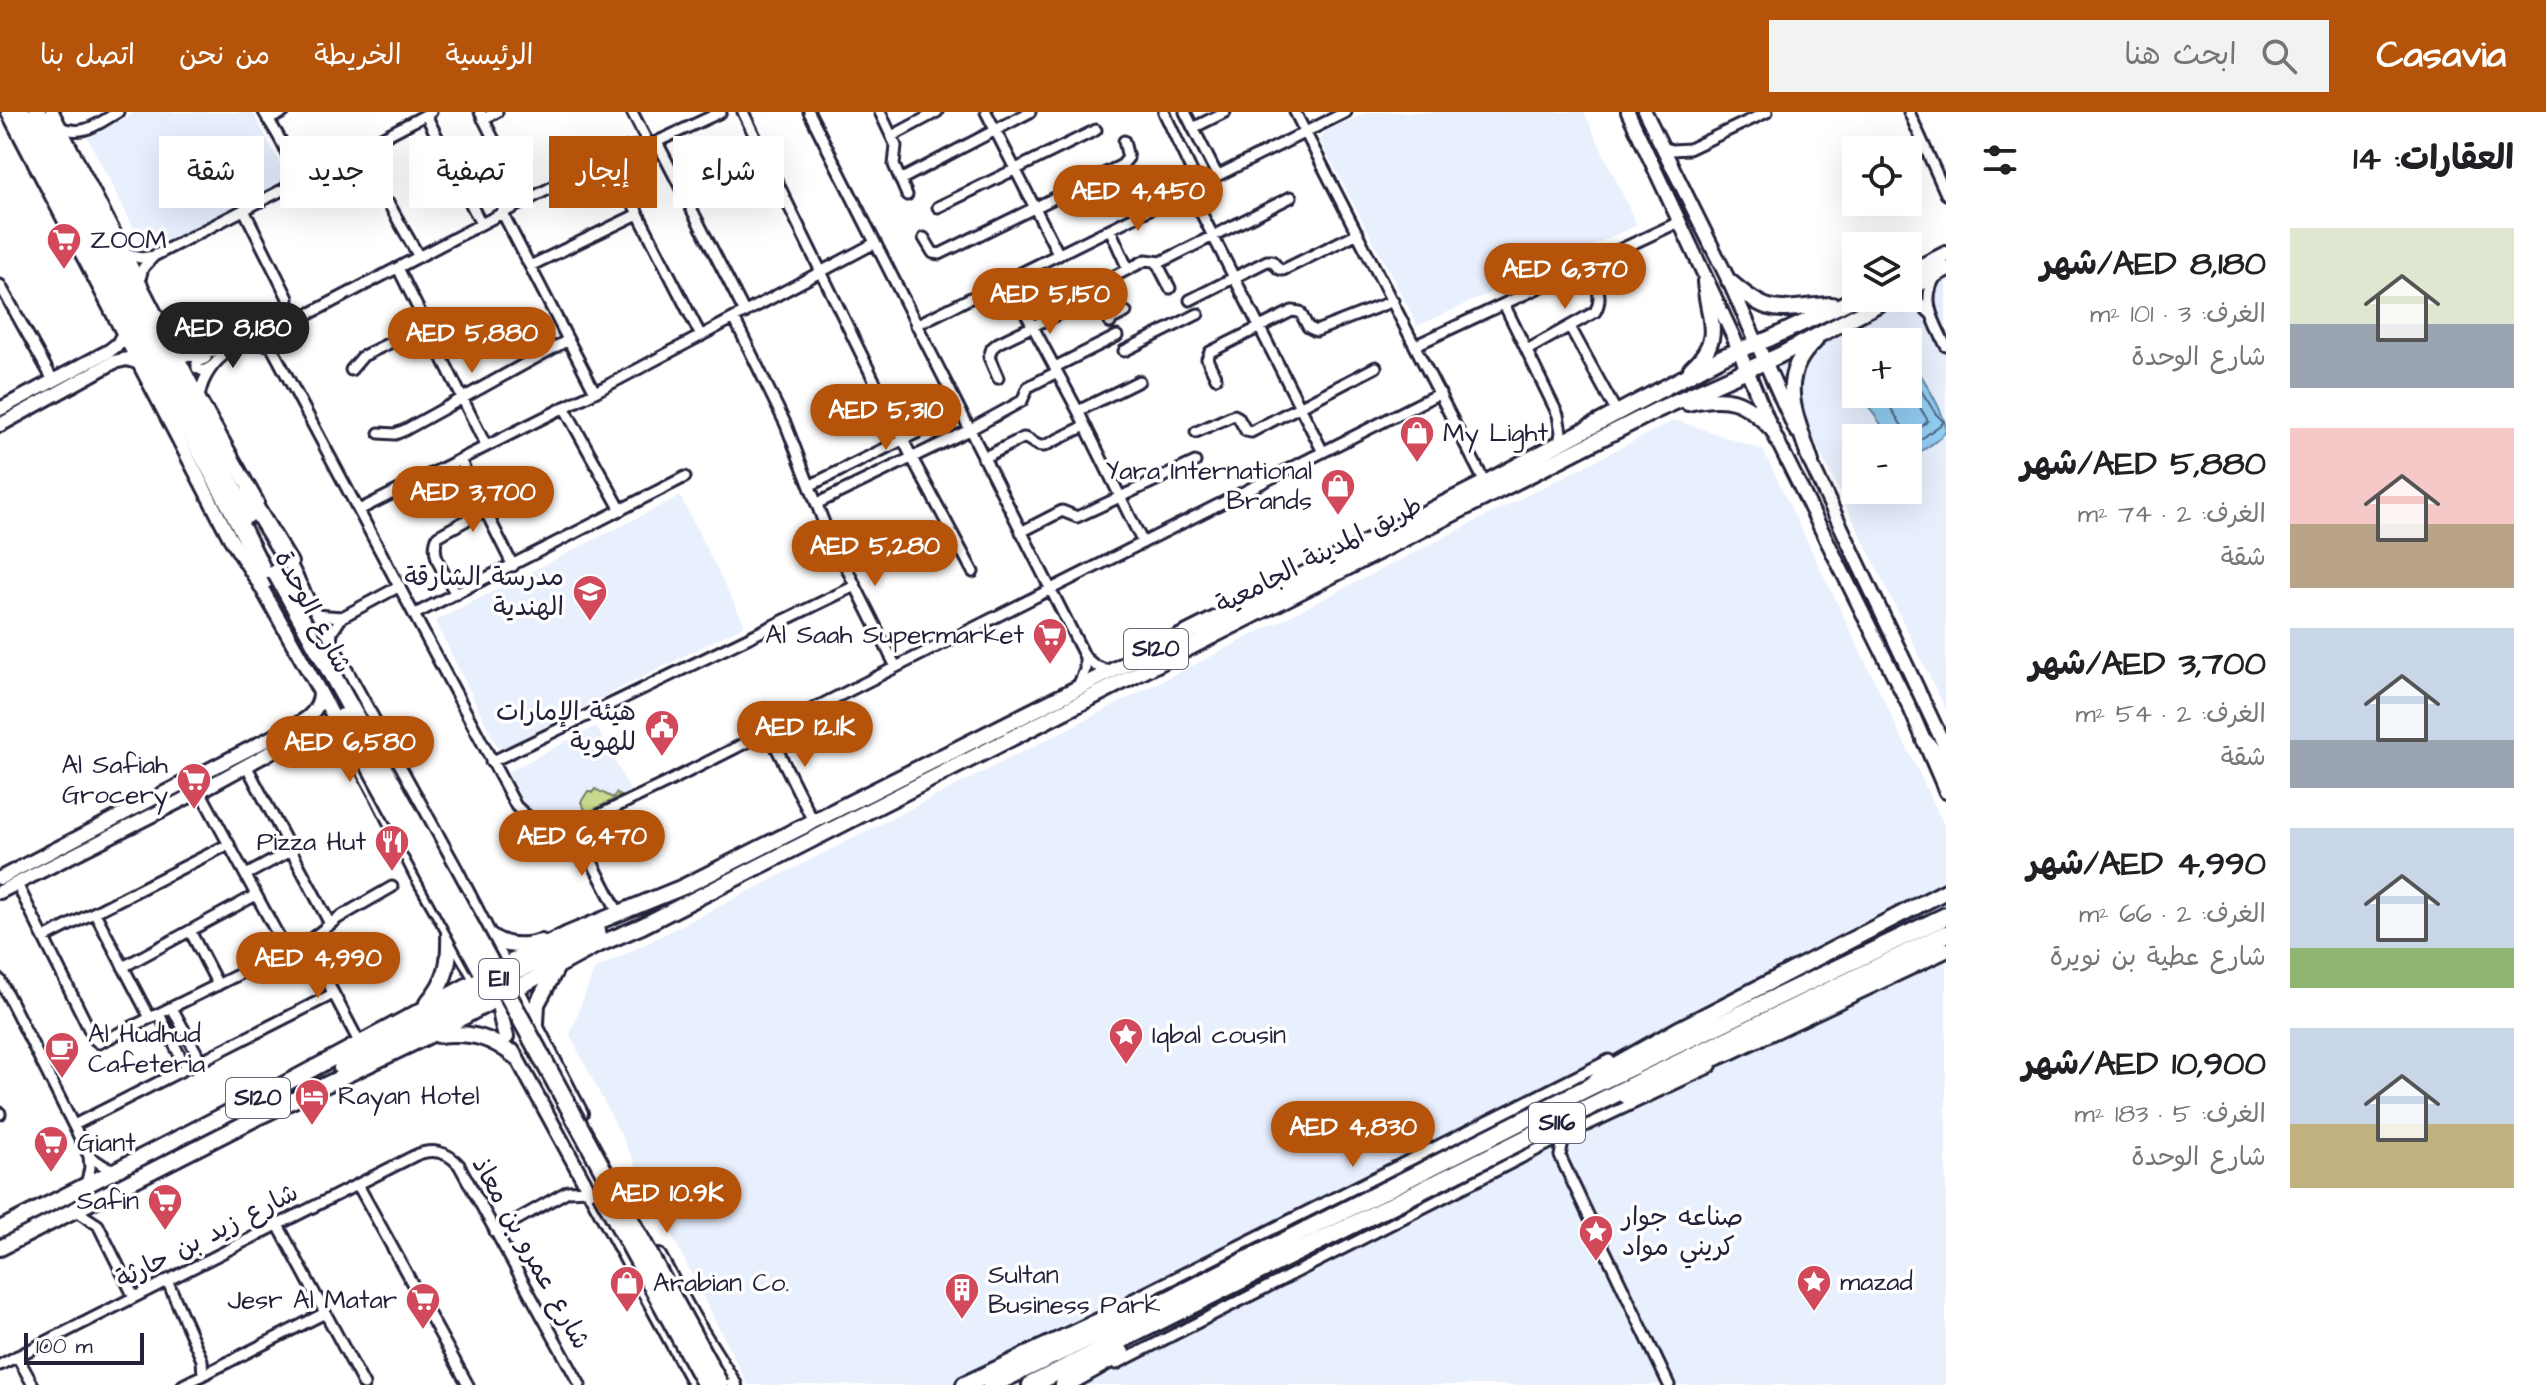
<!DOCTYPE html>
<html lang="ar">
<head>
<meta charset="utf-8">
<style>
  body { margin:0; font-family:"Architects Daughter","Playpen Sans Arabic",sans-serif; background:#f2f2f2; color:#202124; direction:rtl; height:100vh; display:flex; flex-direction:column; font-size:30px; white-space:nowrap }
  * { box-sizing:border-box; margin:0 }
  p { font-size:26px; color:#757577 }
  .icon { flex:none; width:44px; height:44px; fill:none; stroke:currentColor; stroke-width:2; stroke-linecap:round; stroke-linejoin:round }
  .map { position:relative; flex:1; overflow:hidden; direction:ltr }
  .sheet { display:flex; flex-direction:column; background:#fff; width:600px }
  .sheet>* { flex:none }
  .guide { position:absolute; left:24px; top:24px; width:760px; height:72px; direction:rtl; display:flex; gap:16px }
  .tools { position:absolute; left:1842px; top:24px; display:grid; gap:16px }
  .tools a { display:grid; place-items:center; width:80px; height:80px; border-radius:0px; background:#fff; box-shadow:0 8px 32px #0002; font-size:40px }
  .scale { position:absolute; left:24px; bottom:20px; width:120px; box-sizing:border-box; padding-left:8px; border:4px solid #22223b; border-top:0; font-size:22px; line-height:28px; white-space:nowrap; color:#22223b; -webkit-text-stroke:6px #fff; paint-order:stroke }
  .price { position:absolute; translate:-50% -68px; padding:0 18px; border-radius:28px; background:#b45309; color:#fff; font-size:26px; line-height:52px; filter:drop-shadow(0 2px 4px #0008) }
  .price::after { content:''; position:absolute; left:50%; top:48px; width:24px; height:18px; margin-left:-12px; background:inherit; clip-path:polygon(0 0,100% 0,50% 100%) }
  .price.selected { background:#222; color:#fff }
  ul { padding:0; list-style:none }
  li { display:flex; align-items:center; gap:24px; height:200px; padding:0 32px }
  li span { display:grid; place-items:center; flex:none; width:224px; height:160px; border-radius:0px; color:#555 }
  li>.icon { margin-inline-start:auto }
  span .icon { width:96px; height:96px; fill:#fffc; stroke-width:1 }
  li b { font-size:34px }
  h2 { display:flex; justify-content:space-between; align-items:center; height:96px; padding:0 32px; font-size:34px }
  .pill { padding:0 28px; border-radius:0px; background:#fff; box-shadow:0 8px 32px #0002; font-size:28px; line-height:72px }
  .pill.selected { background:#b45309; color:#fff }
  header { display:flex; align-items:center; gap:48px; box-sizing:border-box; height:112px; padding:0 40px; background:#b45309; color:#fff }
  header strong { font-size:38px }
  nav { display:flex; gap:44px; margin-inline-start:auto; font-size:28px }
  .search { width:560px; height:72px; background:#f2f2f2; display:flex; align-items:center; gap:20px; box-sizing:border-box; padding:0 28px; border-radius:0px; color:#757577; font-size:30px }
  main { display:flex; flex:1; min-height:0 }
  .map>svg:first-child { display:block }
  .built { fill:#e8effd; fill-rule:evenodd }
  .green { fill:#c8da8f; stroke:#757e65; stroke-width:2 }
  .water { fill:#92cdf2; stroke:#6589a9; stroke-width:2 }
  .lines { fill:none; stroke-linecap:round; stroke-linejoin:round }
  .shore { stroke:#4f6684; stroke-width:2 }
  .street-casing { stroke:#22223b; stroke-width:15 }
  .secondary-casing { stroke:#22223b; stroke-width:18 }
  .primary-casing { stroke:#22223b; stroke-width:20 }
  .highway-casing { stroke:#22223b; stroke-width:22 }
  .street { stroke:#fff; stroke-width:9 }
  .secondary { stroke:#fff; stroke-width:12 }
  .primary { stroke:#fff; stroke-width:14 }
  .highway { stroke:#fff; stroke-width:16 }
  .highway-bridge-casing { stroke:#22223b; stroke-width:22; stroke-linecap:butt }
  .highway-bridge { stroke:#fff; stroke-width:16 }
  .labels { text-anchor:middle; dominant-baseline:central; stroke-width:7; stroke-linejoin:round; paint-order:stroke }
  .shield { fill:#fff; stroke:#646476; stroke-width:2 }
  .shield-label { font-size:24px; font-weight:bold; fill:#22223b }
  .poi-label { font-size:26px; fill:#22223b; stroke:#fff; text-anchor:start }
  .street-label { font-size:26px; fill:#22223b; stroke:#fff }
</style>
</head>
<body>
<header>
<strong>Casavia</strong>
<div class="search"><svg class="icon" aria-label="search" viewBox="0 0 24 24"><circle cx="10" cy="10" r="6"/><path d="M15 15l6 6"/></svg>ابحث هنا</div>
<nav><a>الرئيسية</a><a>الخريطة</a><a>من نحن</a><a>اتصل بنا</a></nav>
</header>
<main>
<section class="sheet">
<h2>العقارات: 14<svg class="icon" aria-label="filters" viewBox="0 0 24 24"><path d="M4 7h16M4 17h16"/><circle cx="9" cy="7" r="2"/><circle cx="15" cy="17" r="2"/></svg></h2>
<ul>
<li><span style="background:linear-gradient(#dfe7d0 60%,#9aa5b1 0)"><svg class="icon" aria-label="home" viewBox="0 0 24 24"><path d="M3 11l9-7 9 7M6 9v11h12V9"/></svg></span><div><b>AED 8,180/شهر</b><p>الغرف: 3 · 101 m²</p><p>شارع الوحدة</p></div></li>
<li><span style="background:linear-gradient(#f6c9c9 60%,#b9a48a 0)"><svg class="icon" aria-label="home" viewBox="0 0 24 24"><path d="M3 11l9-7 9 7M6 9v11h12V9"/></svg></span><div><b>AED 5,880/شهر</b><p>الغرف: 2 · 74 m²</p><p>شقة</p></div></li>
<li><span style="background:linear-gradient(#c9d6e8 70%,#9aa5b1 0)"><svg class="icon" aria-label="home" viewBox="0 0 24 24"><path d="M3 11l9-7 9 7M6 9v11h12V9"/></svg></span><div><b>AED 3,700/شهر</b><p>الغرف: 2 · 54 m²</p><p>شقة</p></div></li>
<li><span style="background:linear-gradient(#c9d6e8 75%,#8fb573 0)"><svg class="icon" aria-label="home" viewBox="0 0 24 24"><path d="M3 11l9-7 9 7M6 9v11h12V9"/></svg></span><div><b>AED 4,990/شهر</b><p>الغرف: 2 · 66 m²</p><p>شارع عطية بن نويرة</p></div></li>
<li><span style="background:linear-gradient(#c9d6e8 60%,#c2b280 0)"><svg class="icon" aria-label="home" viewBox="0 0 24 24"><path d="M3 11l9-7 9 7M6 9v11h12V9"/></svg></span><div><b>AED 10,900/شهر</b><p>الغرف: 5 · 183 m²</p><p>شارع الوحدة</p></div></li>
</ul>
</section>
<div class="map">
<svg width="1946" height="1273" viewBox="0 0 1946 1273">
  <rect width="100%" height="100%" fill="#fff"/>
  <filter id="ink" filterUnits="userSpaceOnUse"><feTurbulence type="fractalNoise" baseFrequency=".0125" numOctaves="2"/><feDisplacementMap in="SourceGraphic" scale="16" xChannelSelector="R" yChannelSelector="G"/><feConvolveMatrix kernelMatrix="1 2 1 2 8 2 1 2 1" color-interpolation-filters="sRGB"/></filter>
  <g filter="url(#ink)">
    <path class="built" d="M136 0H253L283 57 285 69 148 144 88 26Z
      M1367 0H1584L1637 113 1418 214 1320 28 1325 20Z
      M1946 166V598L1776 250ZM1856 230H1908V282H1856ZM1856 326H1908V378H1856Z
      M1675 308 1763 338 1946 717V1273H748L570 923 594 858Z
      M680 384 745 513 499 638 435 509Z
      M596 614 631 680 569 712 525 694 508 660Z"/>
    <path class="green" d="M595 677 613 686 616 681 621 684 587 701 581 690 588 679 592 681Z"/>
    <path class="water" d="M1909 248C1920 258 1946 304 1946 318 1942 327 1919 341 1911 345H1908V326H1891L1865 290 1863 282H1908Z"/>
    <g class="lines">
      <path class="shore" d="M1908 258 1936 302 1944 310 1908 337
        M1882 282 1907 322 1911 324 1928 309 1908 275"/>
      <defs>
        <path id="street" d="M480 0 524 88
          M632 0 649 33
          M743 0 912 346 973 460
          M809 0 1085 545 1094 553 1110 560
          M880 0 896 34 894 53 907 83
          M986 0 1059 143
          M1164 0 1198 73
          M1185 0 1217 63
          M1295 0 1485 371
          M1909 0 1946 82
          M426 3 481 112
          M483 7 497 0
          M268 8 284 0
          M59 15C84 25 97 12 118 0
          M1193 16 1225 0
          M892 24 937 0
          M657 30 745 201
          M1662 35 1672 38 1689 37 1767 0
          M609 45 701 224
          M900 68 1030 0
          M286 76 431 0
          M1189 77 1323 340
          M389 92 419 145
          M938 95 1096 18
          M502 100 595 280
          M1110 117 1128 157
          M924 126 933 141 940 142 1122 53 1128 46 1124 29
          M124 142 141 146 154 144 286 76C301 51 276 22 264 0
          M1157 151 1170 176
          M530 154 638 102
          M398 156 486 334
          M1937 163C1919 187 1935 211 1946 234
          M1008 168 1078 299 1143 431
          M139 170 143 156 154 144
          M0 173 53 268
          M1097 183 1099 175 1105 169 1146 148 1161 150 1291 85
          M1908 186 1917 189 1931 202
          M1190 188 1267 149H1272L1279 157 1283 158 1358 121
          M1504 192 1558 303 1561 320 1559 332
          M734 206 786 313 824 411 896 555
          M1110 211 1112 207 1126 200
          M916 213 1346 0
          M1570 215 1617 301
          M253 216 271 234 516 694C533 712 550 718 574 715L666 671 1440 281
          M1416 233 1679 110
          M1527 238 1595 200C1605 183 1594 169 1587 152
          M176 239C204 259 240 219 266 210 280 205 295 207 309 202L627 36 652 32 721 0
          M1124 239 1198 202
          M206 246 197 251V256L204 259 212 254
          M1055 255 1117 224
          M351 258 363 244 426 213
          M998 266 989 245 992 236 998 231 1097 183 1106 186 1117 204
          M1216 266 1207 247 1210 240 1292 199 1300 200 1308 215 1316 219 1393 189
          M199 287C202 254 238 220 271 234L287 207 288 186 244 98
          M564 295 621 398
          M1078 299 1139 269
          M1196 320 1234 303 1238 305 1246 319 1251 320 1376 255
          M379 321 395 322 405 318 568 228
          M983 346 1023 326C1031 326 1034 335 1044 334L1085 314
          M460 348 513 454
          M811 373 959 300
          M818 391 969 318 1022 289 1028 275 1057 260
          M359 398 595 280 875 131
          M1021 420 1062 399 1077 405 1195 350
          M456 482C447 465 428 443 438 424L521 378 533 375
          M415 502 685 365
          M315 503 342 505 400 474
          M331 532 332 520 342 505
          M1077 576 1085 558V545
          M768 619 813 709
          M491 650 855 474
          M246 653 330 812
          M200 679 286 838
          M574 715 619 802
          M246 763 290 739
          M17 772 94 927 99 931 311 827 338 806 392 775
          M95 801 150 906
          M190 819 218 873
          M44 826 229 732
          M306 829 359 930
          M123 855 256 783
          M0 868 89 1044 90 1056 86 1073
          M172 896 201 949
          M159 902 186 956
          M0 1001V1002
          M74 1013 333 882
          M1564 1024 1560 1044 1669 1273
          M89 1044 104 1054 116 1058
          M358 1073 468 1273
          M75 1098 98 1113 134 1185
          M278 1113 364 1273
          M495 1120 568 1079 589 1078
          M167 1168 202 1248 203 1263
          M1133 1187 1609 948
          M17 1244 33 1273
          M1116 1252 1564 1024 1711 955
          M0 1253 414 1044C431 1036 447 1039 459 1053L580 1273
          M183 1273 325 1201"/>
        <path id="secondary" d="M8 0 230 426 260 473 320 580 378 686 417 764 481 876
          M52 0 199 287 257 390
          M1628 0 1733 224 1771 316 1910 596 1946 680
          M1645 0 1729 169 1796 319
          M0 297 109 239 118 232 124 221
          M0 313 114 250 127 247 140 251
          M1807 343 1946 637
          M286 445 315 503 456 758 581 1001
          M0 766 301 610C313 603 320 594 320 580
          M0 780 200 679 311 618 327 615 342 622
          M513 939 695 1273
          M659 1144 694 1207 735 1273"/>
        <path id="primary" d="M1908 161 1946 142
          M1729 169C1775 209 1778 195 1832 193
          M1908 177 1946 157
          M1691 257C1726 225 1707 207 1705 169
          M1688 291C1727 282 1744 287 1771 316
          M1811 350C1797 306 1774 266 1815 229
          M1924 628 1938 644 1946 660
          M489 823C504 835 524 835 541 830
          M427 891C448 867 450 850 449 818
          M536 912 537 892 556 857
          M438 923C470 919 491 925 516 945
          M506 925C500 903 494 882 510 863L598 819
          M341 956 488 877 503 859
          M1592 972 1606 958 1677 918 1946 779
          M1626 984 1734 938 1946 838
          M0 1117 279 975 513 849 568 822 683 775 1485 371 1724 244 1769 227 1856 186
          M0 1136 256 1006 426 925 595 834 642 814 1657 298 1778 244 1890 186"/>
        <path id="highway" d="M21 0 105 164 232 397 267 467
          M37 0 247 403
          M248 384 289 451
          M965 1273 1141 1190
          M991 1273 1156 1194 1589 975 1946 804
          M1031 1273 1643 968 1946 822
          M1064 1273 1121 1241"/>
      </defs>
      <use href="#street" class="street-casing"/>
      <use href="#secondary" class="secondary-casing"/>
      <use href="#primary" class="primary-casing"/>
      <use href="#highway" class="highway-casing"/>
      <use href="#street" class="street"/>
      <use href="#secondary" class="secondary"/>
      <use href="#primary" class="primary"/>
      <use href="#highway" class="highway"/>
      <defs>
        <path id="highway-bridge" d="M276 461 422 725 720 1273
          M343 605 482 859
          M601 1080 706 1273"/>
      </defs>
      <use href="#highway-bridge" class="highway-bridge-casing"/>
      <use href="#highway-bridge" class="highway-bridge"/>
    </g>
  </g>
  <defs>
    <symbol id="supermarket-pin" viewBox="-11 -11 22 30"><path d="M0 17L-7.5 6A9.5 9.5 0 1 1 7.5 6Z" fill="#d1495b" stroke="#fff"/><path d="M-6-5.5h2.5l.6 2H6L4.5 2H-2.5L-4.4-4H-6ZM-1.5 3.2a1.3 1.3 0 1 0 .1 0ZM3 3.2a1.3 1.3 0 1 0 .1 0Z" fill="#fff"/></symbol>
    <symbol id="shop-pin" viewBox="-11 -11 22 30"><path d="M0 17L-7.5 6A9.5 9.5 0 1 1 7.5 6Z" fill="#d1495b" stroke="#fff"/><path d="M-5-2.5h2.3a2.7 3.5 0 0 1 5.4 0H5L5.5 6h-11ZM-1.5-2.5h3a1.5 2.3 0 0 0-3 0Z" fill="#fff"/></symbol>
    <symbol id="school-pin" viewBox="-11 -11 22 30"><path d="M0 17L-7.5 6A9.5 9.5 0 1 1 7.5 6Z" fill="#d1495b" stroke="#fff"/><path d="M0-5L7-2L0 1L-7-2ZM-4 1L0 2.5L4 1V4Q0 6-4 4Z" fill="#fff"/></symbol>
    <symbol id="civic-pin" viewBox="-11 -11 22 30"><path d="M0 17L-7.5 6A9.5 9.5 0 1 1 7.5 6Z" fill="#d1495b" stroke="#fff"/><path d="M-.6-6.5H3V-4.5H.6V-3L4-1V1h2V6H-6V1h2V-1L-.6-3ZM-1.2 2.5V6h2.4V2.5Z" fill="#fff"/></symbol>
    <symbol id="restaurant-pin" viewBox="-11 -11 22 30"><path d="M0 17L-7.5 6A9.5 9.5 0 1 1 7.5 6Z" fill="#d1495b" stroke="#fff"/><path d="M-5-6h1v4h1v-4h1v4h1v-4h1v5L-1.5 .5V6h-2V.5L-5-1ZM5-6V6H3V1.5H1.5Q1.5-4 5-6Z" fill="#fff"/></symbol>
    <symbol id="sight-pin" viewBox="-11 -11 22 30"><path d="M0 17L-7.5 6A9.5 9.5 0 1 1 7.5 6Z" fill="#d1495b" stroke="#fff"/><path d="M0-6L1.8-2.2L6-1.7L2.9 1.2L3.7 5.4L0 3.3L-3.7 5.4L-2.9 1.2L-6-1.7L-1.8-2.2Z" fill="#fff"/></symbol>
    <symbol id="cafe-pin" viewBox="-11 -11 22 30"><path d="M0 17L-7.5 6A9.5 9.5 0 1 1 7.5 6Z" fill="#d1495b" stroke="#fff"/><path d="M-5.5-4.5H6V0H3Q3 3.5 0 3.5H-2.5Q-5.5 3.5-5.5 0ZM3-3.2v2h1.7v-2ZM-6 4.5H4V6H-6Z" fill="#fff"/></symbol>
    <symbol id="hotel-pin" viewBox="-11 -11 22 30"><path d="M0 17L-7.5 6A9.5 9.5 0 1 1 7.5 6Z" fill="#d1495b" stroke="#fff"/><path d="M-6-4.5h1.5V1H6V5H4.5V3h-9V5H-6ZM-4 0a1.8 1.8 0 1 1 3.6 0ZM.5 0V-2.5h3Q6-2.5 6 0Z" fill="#fff"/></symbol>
    <symbol id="building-pin" viewBox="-11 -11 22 30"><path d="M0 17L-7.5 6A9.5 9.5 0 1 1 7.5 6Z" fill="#d1495b" stroke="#fff"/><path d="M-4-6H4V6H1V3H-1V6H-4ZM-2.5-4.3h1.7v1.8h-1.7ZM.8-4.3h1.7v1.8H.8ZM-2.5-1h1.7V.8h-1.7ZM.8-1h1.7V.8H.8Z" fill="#fff"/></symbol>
  </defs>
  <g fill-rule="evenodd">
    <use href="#supermarket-pin" x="44" y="108" width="40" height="54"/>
    <use href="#shop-pin" x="1397" y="301" width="40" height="54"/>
    <use href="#shop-pin" x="1318" y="354" width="40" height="54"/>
    <use href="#school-pin" x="570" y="460" width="40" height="54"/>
    <use href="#supermarket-pin" x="1030" y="503" width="40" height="54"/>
    <use href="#civic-pin" x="642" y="595" width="40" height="54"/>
    <use href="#supermarket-pin" x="174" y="648" width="40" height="54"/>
    <use href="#restaurant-pin" x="372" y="710" width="40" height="54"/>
    <use href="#sight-pin" x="1106" y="903" width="40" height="54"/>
    <use href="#cafe-pin" x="42" y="917" width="40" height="54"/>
    <use href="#hotel-pin" x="292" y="964" width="40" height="54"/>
    <use href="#supermarket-pin" x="31" y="1011" width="40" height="54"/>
    <use href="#supermarket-pin" x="145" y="1069" width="40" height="54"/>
    <use href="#sight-pin" x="1576" y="1100" width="40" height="54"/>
    <use href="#sight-pin" x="1794" y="1150" width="40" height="54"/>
    <use href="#shop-pin" x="607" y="1151" width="40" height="54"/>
    <use href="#building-pin" x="942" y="1158" width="40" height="54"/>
    <use href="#supermarket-pin" x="403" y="1168" width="40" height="54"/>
  </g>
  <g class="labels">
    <g class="shield">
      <rect x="1124" y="517" width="64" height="40" rx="6"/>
      <rect x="479" y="847" width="40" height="40" rx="6"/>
      <rect x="226" y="966" width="64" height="40" rx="6"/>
      <rect x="1529" y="991" width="56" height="40" rx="6"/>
    </g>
    <g class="shield-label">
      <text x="1156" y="537">S120</text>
      <text x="499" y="867">E11</text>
      <text x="258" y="986">S120</text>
      <text x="1557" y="1011">S116</text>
    </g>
    <g class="poi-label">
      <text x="90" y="128">ZOOM</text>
      <text x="1443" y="321">My Light</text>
      <text x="1312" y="359" text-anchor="end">Yara International<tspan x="1312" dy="30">Brands</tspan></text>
      <text x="564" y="465" text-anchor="end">مدرسة الشارقة<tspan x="564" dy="30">الهندية</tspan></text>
      <text x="1024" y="523" text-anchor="end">Al Saah Supermarket</text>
      <text x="636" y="600" text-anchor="end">هيئة الإمارات<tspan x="636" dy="30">للهوية</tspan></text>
      <text x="168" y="653" text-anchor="end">Al Safiah<tspan x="168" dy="30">Grocery</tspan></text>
      <text x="366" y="730" text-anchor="end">Pizza Hut</text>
      <text x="88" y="922">Al Hudhud<tspan x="88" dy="30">Cafeteria</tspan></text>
      <text x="1152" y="923">Iqbal cousin</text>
      <text x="338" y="984">Rayan Hotel</text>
      <text x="77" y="1031">Giant</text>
      <text x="139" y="1089" text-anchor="end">Safin</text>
      <text x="1622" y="1105">صناعه جوار<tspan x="1622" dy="30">كريني مواد</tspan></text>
      <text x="988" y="1163">Sultan<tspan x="988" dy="30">Business Park</tspan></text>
      <text x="1840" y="1170">mazad</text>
      <text x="653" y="1171">Arabian Co.</text>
      <text x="397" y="1188" text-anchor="end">Jesr Al Matar</text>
    </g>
    <g class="street-label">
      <text transform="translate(1319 443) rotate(-27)">طريق المدينة الجامعية</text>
      <text transform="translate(313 500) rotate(62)">شارع الوحدة</text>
      <text transform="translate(207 1124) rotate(-27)">شارع زيد بن حارثة</text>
      <text transform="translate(531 1141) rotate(61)">شارع عمرو بن معاذ</text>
    </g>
  </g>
</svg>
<div class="tools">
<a><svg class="icon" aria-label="locate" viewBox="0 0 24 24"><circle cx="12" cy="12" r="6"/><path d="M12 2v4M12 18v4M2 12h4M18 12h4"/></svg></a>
<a><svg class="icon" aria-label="layers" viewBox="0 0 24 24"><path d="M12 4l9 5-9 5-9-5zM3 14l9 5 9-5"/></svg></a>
<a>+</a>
<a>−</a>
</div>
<div class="scale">100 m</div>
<b class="price" style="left:1138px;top:121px">AED 4,450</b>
<b class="price" style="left:1565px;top:199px">AED 6,370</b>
<b class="price" style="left:1050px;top:224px">AED 5,150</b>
<b class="price selected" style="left:233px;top:258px">AED 8,180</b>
<b class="price" style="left:472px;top:263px">AED 5,880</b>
<b class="price" style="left:886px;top:340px">AED 5,310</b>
<b class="price" style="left:473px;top:422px">AED 3,700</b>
<b class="price" style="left:875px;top:476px">AED 5,280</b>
<b class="price" style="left:805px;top:657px">AED 12.1K</b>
<b class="price" style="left:350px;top:672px">AED 6,580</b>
<b class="price" style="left:582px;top:766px">AED 6,470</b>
<b class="price" style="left:318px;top:888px">AED 4,990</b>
<b class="price" style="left:1353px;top:1057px">AED 4,830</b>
<b class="price" style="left:667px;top:1123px">AED 10.9K</b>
<div class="guide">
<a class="pill">شراء</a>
<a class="pill selected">إيجار</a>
<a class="pill">تصفية</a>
<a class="pill">جديد</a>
<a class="pill">شقة</a>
</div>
</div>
</main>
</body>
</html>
